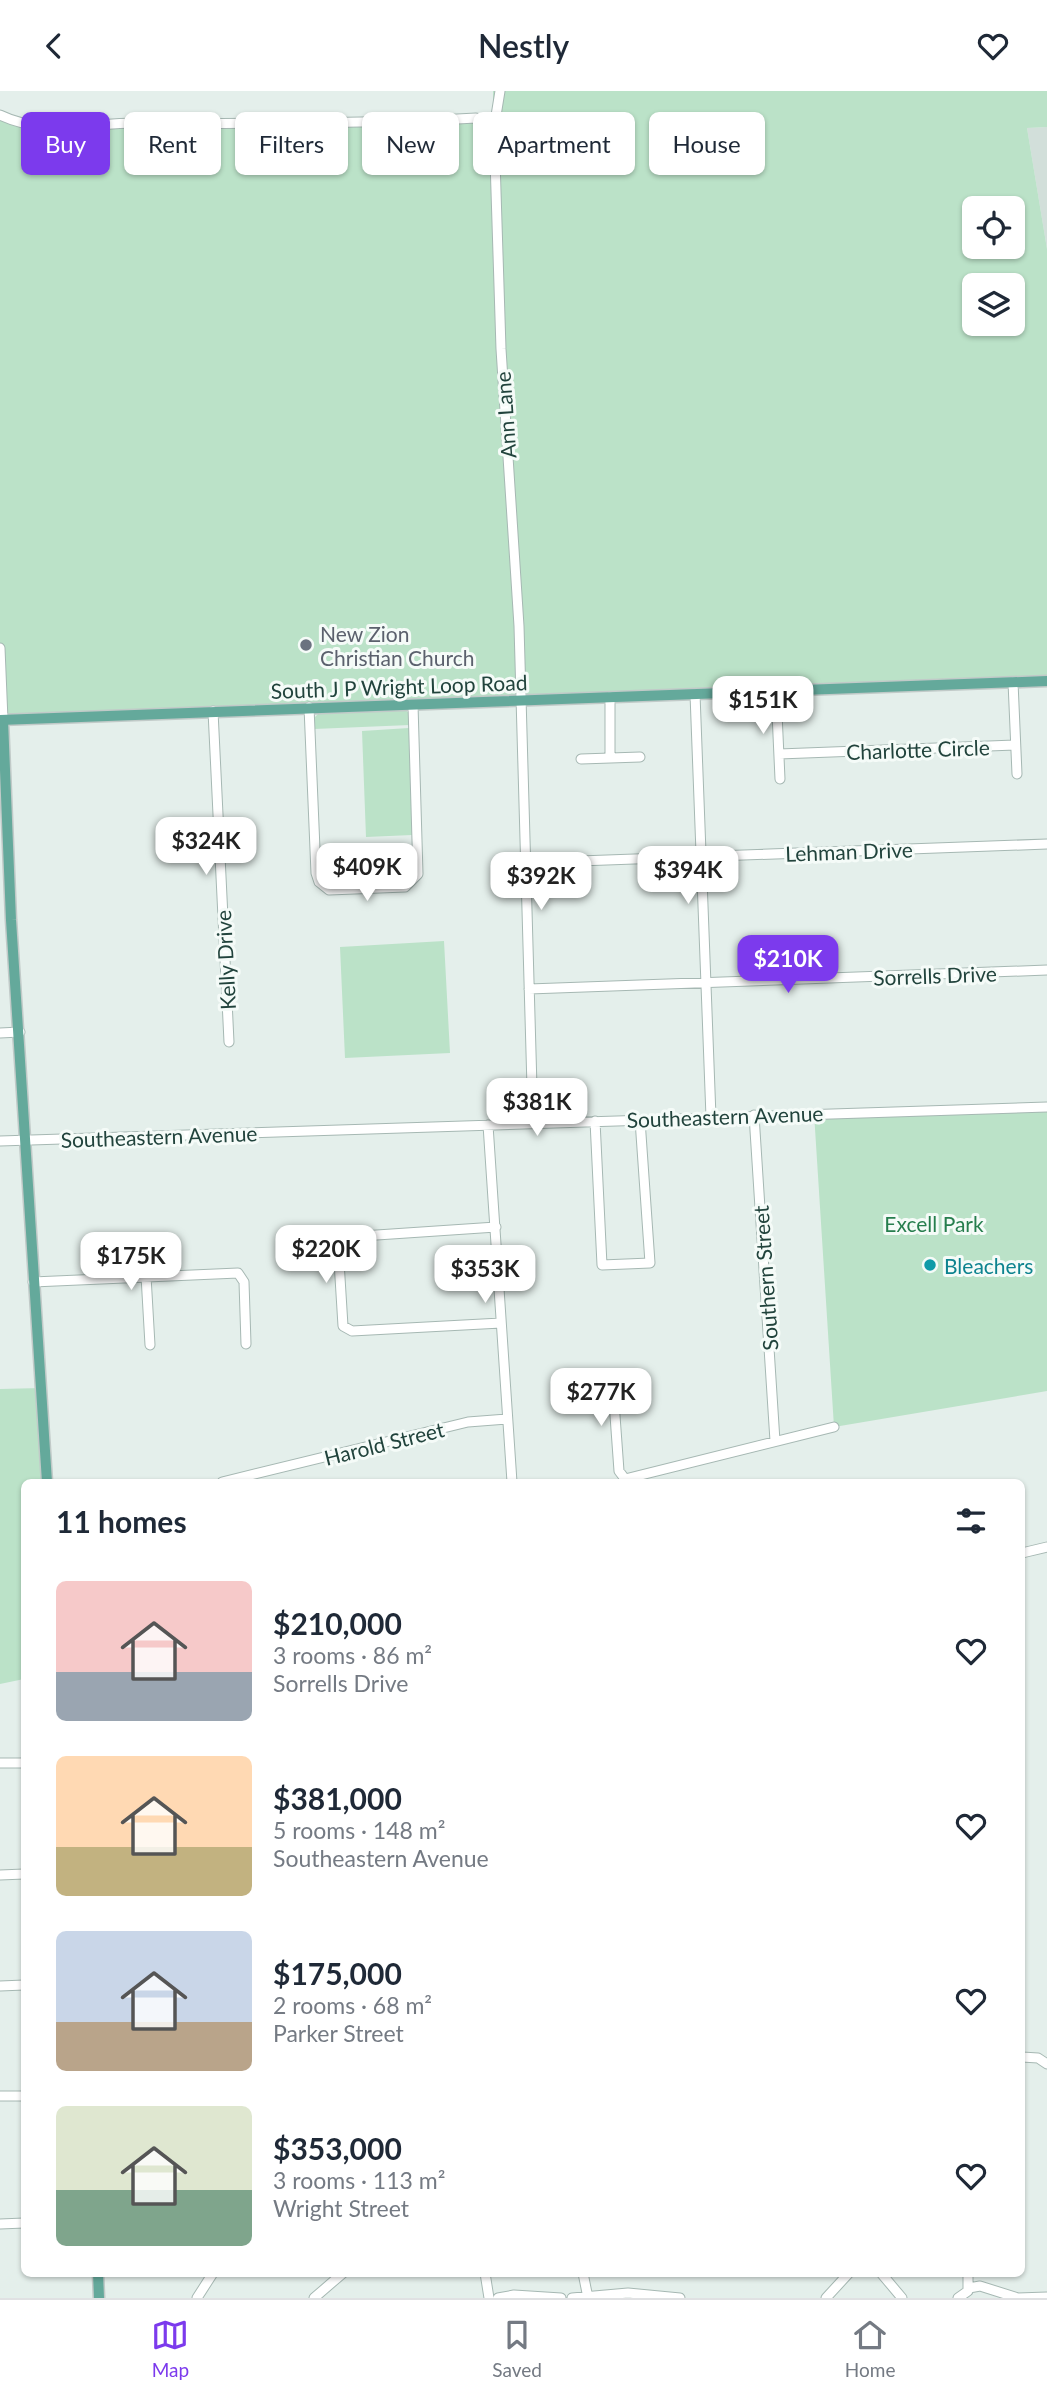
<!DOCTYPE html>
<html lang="en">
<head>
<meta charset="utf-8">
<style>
  body { margin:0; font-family:Lato,sans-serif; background:#f6f6f7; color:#1f2937; height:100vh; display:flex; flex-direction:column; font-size:26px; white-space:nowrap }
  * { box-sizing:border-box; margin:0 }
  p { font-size:23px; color:#747a83 }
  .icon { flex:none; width:38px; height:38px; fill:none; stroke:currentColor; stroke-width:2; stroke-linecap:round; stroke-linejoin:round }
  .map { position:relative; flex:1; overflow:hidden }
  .details { position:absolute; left:21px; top:1388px; width:1004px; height:798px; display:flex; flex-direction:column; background:#fff; border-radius:10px; box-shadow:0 2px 5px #0004 }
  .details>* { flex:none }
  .banner { position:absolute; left:21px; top:21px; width:1006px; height:63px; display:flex; gap:14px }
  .fabs { position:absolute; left:962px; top:105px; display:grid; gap:14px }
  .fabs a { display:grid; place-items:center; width:63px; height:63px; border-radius:10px; background:#fff; box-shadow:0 2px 5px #0004; font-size:35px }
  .price { position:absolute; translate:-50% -60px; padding:0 16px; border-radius:14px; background:#fff; color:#222; font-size:23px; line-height:46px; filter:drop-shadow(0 2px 4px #0008) }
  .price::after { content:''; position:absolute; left:50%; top:42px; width:21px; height:16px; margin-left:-10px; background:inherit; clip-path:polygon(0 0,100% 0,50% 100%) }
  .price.on { background:#7c3aed; color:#fff }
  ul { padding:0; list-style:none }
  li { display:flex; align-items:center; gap:21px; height:175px; padding:0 35px }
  li span { display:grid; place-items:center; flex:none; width:196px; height:140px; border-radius:10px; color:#555 }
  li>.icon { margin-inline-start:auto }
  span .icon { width:84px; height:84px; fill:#fffc; stroke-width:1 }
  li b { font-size:30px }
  h2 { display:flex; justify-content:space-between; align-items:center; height:84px; padding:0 35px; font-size:30px }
  .chip { padding:0 24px; border-radius:10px; background:#fff; box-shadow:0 2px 5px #0004; font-size:24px; line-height:63px }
  .chip.on { background:#7c3aed; color:#fff }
  header { display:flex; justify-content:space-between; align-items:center; height:91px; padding:0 35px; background:#fff; font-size:32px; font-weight:600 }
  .dock { display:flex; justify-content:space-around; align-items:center; height:98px; border-top:2px solid #e0e1e3; background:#fff; font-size:19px; color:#747a83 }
  .dock a { display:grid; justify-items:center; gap:4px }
  .dock .on { color:#7c3aed }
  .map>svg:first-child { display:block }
  .built { fill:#d2dfda }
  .green { fill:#bbe2c8; fill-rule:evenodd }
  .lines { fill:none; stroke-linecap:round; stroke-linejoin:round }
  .minor-casing { stroke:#a6b8b3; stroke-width:11 }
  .major-casing { stroke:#c1cac8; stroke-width:13 }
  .minor { stroke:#fff; stroke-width:9 }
  .major { stroke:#64a99b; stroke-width:10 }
  .worship-dot { fill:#6b7280; stroke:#f5fbf8; stroke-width:2.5 }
  .culture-dot { fill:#0f9aa8; stroke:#f5fbf8; stroke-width:2.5 }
  .labels { text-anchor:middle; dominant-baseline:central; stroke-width:6; stroke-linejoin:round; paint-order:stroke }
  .street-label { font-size:21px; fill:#21433c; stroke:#f5fbf8 }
  .worship-label { font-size:21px; fill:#5b616d; stroke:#f5fbf8; text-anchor:start }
  .park-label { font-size:21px; fill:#277e4e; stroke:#f5fbf8 }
  .culture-label { font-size:21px; fill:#0d838f; stroke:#f5fbf8; text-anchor:start }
</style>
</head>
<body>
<header><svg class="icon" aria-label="back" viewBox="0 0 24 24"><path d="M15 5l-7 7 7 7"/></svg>Nestly<svg class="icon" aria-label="heart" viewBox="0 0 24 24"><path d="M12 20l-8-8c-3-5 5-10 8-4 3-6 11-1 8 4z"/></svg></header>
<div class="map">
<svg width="1047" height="2207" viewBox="0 0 1047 2207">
  <rect width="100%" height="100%" fill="#e4efeb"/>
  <path class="built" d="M1047 36V158L1027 37Z"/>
  <path class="green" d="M493 0H1047V36L1027 37 1047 158V590L0 629V24L17 32 426 29 493 26ZM975 117H1013V156H975ZM975 194H1013V233H975Z
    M404 618 409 622 410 634 314 638V627L320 621Z
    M409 637 412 744 366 746 362 640Z
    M444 850 450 962 345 967 340 856Z
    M1047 1016V1300L834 1336 814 1022Z
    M41 1297 47 1391H24V1588L0 1593V1298Z"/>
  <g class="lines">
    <defs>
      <path id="minor" d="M500 0 494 37 501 258 519 535 533 1032
        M0 24C43 45 89 32 136 32 249 33 362 33 476 27L488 30 494 37
        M0 557 3 629
        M1013 591 1017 683
        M776 600 780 688
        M695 603 711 1026
        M309 616 316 782 319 791 329 799 405 796 418 783 413 614
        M213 620 229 951
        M779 663 1015 654
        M610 667V606
        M581 668 640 666
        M525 772 1047 753
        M529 898 1047 879
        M0 942 20 941
        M754 1024 775 1350
        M595 1030 602 1174 650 1172 640 1029
        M488 1034 512 1391
        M0 1050 1047 1016
        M496 1136 347 1146 338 1154 343 1235 352 1240 501 1232
        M146 1185 150 1254
        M33 1191 238 1182 244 1191 246 1253
        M613 1297 619 1380 625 1388 834 1336
        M222 1391 468 1331 507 1328
        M1022 1462 1047 1456
        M0 1672H24
        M0 1784 24 1783
        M0 1895 24 1894
        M1022 1966 1038 1967 1047 1973
        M0 2005H24
        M0 2133 24 2132
        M485 2182 489 2207
        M583 2182 588 2207
        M881 2182 902 2207
        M969 2197 980 2195 1018 2207 1047 2206
        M197 2207 213 2182
        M314 2207 343 2182
        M498 2207 514 2204 561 2207
        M572 2207 628 2202 680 2207
        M826 2207 849 2182
        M958 2207 968 2200V2182"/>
      <path id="major" d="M0 629 1047 590
        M3 629 11 829 47 1391
        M98 2182 99 2207"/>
    </defs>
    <use href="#minor" class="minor-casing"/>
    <use href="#major" class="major-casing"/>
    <use href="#minor" class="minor"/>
    <use href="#major" class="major"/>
  </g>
  <circle class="worship-dot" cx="306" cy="554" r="7"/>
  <circle class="culture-dot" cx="930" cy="1174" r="7"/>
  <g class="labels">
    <g class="street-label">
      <text transform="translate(505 324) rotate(-94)">Ann Lane</text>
      <text transform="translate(399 595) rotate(-2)">South J P Wright Loop Road</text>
      <text transform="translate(918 658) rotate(-2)">Charlotte Circle</text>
      <text transform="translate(849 760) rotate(-2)">Lehman Drive</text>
      <text transform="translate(225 869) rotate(-93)">Kelly Drive</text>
      <text transform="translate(935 884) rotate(-2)">Sorrells Drive</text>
      <text transform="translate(725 1025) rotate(-2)">Southeastern Avenue</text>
      <text transform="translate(159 1045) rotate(-2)">Southeastern Avenue</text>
      <text transform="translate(765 1187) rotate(-94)">Southern Street</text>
      <text transform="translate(384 1352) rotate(-14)">Harold Street</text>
    </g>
    <g class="worship-label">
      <text x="320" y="542">New Zion<tspan x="320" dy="24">Christian Church</tspan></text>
    </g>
    <g class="park-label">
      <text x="934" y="1132">Excell Park</text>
    </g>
    <g class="culture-label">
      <text x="944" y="1174">Bleachers</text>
    </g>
  </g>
</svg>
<div class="fabs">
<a><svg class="icon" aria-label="locate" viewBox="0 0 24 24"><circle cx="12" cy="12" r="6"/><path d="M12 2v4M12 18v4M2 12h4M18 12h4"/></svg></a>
<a><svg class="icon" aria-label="layers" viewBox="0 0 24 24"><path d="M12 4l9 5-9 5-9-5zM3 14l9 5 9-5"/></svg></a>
</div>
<b class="price" style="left:763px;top:645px">$151K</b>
<b class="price" style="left:206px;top:786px">$324K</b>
<b class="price" style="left:367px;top:812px">$409K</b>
<b class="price" style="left:688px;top:815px">$394K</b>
<b class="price" style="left:541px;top:821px">$392K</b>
<b class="price on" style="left:788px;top:904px">$210K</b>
<b class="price" style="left:537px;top:1047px">$381K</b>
<b class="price" style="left:326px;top:1194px">$220K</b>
<b class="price" style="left:131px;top:1201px">$175K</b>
<b class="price" style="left:485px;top:1214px">$353K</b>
<b class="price" style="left:601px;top:1337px">$277K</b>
<div class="banner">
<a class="chip on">Buy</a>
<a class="chip">Rent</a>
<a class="chip">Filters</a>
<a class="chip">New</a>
<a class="chip">Apartment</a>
<a class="chip">House</a>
</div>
<section class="details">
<h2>11 homes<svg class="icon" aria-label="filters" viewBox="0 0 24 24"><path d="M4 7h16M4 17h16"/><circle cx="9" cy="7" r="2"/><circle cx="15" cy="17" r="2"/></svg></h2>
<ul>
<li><span style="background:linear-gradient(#f6c9c9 65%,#9aa5b1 0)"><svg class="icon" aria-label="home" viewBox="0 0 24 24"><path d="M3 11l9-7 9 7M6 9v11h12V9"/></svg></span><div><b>$210,000</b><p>3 rooms · 86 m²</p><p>Sorrells Drive</p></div><svg class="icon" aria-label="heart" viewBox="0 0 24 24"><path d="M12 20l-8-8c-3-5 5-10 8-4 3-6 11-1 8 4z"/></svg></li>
<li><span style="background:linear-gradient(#ffd9b3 65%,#c2b280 0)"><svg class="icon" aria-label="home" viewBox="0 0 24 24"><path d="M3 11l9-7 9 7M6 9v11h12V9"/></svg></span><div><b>$381,000</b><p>5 rooms · 148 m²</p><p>Southeastern Avenue</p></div><svg class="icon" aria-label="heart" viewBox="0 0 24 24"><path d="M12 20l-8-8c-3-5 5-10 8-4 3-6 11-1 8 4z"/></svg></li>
<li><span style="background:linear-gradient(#c9d6e8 65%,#b9a48a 0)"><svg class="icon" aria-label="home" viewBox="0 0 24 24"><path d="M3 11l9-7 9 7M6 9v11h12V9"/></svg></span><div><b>$175,000</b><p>2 rooms · 68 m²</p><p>Parker Street</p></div><svg class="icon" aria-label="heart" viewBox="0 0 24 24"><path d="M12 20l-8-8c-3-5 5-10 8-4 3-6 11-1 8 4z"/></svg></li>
<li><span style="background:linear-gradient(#dfe7d0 60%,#7fa58c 0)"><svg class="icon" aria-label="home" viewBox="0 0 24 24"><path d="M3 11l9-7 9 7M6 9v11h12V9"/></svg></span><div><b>$353,000</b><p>3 rooms · 113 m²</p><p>Wright Street</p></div><svg class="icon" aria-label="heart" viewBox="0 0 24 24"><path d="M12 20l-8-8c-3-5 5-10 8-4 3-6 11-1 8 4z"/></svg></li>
</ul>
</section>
</div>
<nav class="dock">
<a class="on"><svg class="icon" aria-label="map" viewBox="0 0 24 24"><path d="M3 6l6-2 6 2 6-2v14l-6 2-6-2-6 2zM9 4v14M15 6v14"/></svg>Map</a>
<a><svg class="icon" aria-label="saved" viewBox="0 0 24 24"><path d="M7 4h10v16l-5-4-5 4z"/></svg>Saved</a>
<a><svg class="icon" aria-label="home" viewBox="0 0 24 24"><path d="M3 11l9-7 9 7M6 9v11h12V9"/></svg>Home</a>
</nav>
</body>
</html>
